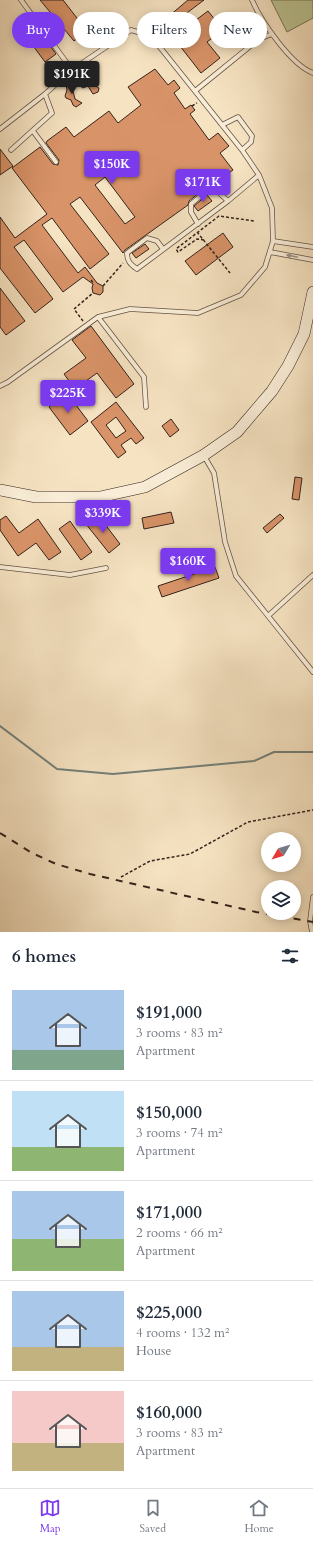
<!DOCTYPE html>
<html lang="en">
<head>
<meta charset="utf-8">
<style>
  body { margin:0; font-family:Cardo,serif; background:#f2f2f3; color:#1f2937; height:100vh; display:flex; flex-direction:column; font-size:15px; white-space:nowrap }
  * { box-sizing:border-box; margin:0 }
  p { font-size:13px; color:#747a83 }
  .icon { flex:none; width:22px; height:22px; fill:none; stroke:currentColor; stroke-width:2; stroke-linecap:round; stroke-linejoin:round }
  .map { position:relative; height:932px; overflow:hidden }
  .sheet { display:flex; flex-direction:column; background:#fff; flex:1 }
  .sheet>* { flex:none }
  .guide { position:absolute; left:12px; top:12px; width:289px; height:36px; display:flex; gap:8px }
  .needle { width:26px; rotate:232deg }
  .buttons { position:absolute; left:261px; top:832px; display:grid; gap:8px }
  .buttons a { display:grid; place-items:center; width:40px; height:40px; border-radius:50%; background:#fff; box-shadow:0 2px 10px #0003; font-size:20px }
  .price { position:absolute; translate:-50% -34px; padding:0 9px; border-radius:4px; background:#7c3aed; color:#fff; font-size:13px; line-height:26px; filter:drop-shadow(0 1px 2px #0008) }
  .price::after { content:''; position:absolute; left:50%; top:24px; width:12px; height:9px; margin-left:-6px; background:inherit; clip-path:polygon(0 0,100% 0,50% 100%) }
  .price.current { background:#222; color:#fff }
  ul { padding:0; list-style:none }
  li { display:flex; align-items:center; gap:12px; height:100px; padding:0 12px }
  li+li { border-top:1px solid #e0e1e3 }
  li span { display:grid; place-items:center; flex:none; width:112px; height:80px; border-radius:0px; color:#555 }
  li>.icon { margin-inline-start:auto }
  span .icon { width:48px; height:48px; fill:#fffc; stroke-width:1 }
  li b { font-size:17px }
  h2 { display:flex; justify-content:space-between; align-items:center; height:48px; padding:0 12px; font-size:17px }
  .pill { padding:0 14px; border-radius:18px; background:#fff; box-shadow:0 2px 10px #0003; font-size:14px; line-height:36px }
  .pill.current { background:#7c3aed; color:#fff }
  .tab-bar { display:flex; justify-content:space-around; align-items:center; height:56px; border-top:1px solid #e0e1e3; background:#fff; font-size:11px; color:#747a83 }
  .tab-bar a { display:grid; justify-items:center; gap:2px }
  .tab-bar .current { color:#7c3aed }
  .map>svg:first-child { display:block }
  .green { fill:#bcc493; stroke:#787458 }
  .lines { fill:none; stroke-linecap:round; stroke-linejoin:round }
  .stream { stroke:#737f79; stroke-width:2 }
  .building { fill:#d99368; stroke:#33231c; fill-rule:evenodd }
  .lane-casing { stroke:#645346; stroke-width:5.5 }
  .secondary-casing { stroke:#33231c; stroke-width:12 }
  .path { stroke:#33231c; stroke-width:1.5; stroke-dasharray:3 2; stroke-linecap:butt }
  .lane { stroke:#f9edd7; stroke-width:4 }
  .secondary { stroke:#f9edd7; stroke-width:11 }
  .rail { stroke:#33231c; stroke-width:2; stroke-dasharray:7 7; stroke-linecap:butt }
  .oneway { fill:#a09283 }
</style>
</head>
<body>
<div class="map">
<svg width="313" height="932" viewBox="0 0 313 932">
  <rect width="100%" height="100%" fill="#f6e3c2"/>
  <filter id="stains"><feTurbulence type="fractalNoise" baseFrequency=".005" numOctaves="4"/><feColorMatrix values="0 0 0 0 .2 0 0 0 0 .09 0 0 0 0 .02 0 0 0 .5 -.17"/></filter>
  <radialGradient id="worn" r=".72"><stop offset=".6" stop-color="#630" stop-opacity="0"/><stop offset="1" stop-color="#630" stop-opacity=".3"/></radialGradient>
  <path class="green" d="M271 0H313V18L287 32Z"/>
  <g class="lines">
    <path class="stream" d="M0 726 57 769 113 774 254 761 274 752H313"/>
  </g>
  <path class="building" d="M40 0H63L87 31 74 41Z
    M188 0H204L167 28 162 22Z
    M208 11 223 30 207 42 220 58 201 73 173 37Z
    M45 39 56 54 45 62 34 47Z
    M155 69 168 85 174 80 180 88 174 93 185 109 191 105 195 110 190 114 209 140 218 133 229 146 220 153 233 170 211 186 206 187 189 201 188 205 125 250 123 253 80 197 70 204 109 254 90 269 52 218 42 225 78 273 85 267 97 283 103 286V292L100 295 93 293 92 288 93 284 83 277 63 292 24 240 14 247 53 299 35 313 0 268V217L15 238 47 214 12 168 40 147 53 164 58 165 59 160 46 143 47 141 66 127 74 137 109 111 118 123 141 105 128 87ZM105 177 135 217 125 224 95 185Z
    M78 75 83 80 88 77 91 78 92 84 99 88 98 92 93 94 88 86 83 88 74 82 75 77Z
    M70 79 75 99 82 103 76 107 73 105 71 100 66 98 65 96 67 90 66 85Z
    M0 149 13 166 0 175Z
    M207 195 212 201 198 211 194 206Z
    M223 233 233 247 196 275 185 261Z
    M145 244 149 249 136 258 132 253Z
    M0 288 25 321 6 335 0 327Z
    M91 326 134 384 116 398 97 373 75 389 64 374 86 358 72 340Z
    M67 393 88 421 70 435 49 407Z
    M116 402 144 438 136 444 131 438 121 445 126 452 118 458 91 422ZM116 417 126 431 116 438 106 425Z
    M171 419 179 430 170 437 162 426Z
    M295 477 302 478 299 500 292 499Z
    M171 512 174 523 144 529 142 518Z
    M280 514 284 518 267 533 263 528Z
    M98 515 120 544 109 553 86 524Z
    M6 516 19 533 38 519 61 552 49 560 36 543 18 556 0 530V520Z
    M70 521 92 552 81 560 59 529Z
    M215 567 219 578 162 597 158 586Z"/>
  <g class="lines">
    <defs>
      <path id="lane" d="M21 0 72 70
        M252 0C261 21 291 65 313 73
        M195 91 259 39 272 34
        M222 125 238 117 252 136 251 142 242 150
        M0 129 45 94 72 70 131 30 151 36 242 150 259 175 272 208 273 241 265 267 241 295 198 313 130 309 98 317 8 382 0 386
        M33 131 56 162
        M11 150 52 113 45 94
        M198 224 191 212V204L208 190H216L228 201
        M273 241 313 247
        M163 249 157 241 147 238 127 253C127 261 130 264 137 269L228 201 259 175
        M270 252 313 260
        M98 317 144 377 146 407
        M204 456 214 473 225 542 236 576 313 672
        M0 567 70 575 106 568
        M268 616 313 575
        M312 932 310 921 313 897"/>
      <path id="secondary" d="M0 490 36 497H100L145 487 204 455 237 432 272 391 288 366 304 334 313 292"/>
    </defs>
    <use href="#lane" class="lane-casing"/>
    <use href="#secondary" class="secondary-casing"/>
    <path class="path" d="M192 106 197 103
      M197 232 230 273
      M204 240 197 239 178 252 176 249 219 216 254 221
      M91 280 94 284
      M103 286 123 263
      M83 321 74 309 93 293
      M121 877 150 861 190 854 248 822 313 810"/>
    <use href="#lane" class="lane"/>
    <use href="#secondary" class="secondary"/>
    <path class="rail" d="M0 833 32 853 56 864 90 874 256 912 313 922"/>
  </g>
  <defs><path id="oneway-solid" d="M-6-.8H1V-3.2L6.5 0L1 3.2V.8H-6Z"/></defs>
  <use class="oneway" href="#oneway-solid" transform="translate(292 256) rotate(-168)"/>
  <rect width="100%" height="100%" filter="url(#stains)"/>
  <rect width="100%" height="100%" fill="url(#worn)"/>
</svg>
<div class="buttons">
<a><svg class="needle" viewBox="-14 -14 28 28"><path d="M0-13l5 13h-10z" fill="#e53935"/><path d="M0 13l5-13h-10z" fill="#747a83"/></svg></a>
<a><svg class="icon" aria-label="layers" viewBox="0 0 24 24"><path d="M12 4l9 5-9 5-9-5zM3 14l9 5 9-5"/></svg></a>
</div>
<b class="price current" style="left:72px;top:95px">$191K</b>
<b class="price" style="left:112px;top:185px">$150K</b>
<b class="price" style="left:203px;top:203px">$171K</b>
<b class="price" style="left:68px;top:414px">$225K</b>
<b class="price" style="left:103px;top:534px">$339K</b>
<b class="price" style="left:188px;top:582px">$160K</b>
<div class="guide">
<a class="pill current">Buy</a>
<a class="pill">Rent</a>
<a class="pill">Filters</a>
<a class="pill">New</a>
</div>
</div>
<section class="sheet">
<h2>6 homes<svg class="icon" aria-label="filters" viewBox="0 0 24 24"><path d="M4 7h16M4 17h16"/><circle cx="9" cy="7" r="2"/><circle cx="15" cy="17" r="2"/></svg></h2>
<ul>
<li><span style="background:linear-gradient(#a9c7e8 75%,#7fa58c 0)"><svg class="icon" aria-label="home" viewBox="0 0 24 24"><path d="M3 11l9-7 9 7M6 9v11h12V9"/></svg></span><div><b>$191,000</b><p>3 rooms · 83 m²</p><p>Apartment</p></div></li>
<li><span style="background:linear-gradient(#bfe0f5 70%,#8fb573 0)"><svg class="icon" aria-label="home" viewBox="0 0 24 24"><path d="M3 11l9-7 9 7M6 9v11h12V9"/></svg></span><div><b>$150,000</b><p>3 rooms · 74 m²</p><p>Apartment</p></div></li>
<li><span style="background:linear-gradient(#a9c7e8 60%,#8fb573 0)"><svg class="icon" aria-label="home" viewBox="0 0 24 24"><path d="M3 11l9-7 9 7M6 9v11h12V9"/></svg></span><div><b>$171,000</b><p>2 rooms · 66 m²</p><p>Apartment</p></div></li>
<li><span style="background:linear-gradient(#a9c7e8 70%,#c2b280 0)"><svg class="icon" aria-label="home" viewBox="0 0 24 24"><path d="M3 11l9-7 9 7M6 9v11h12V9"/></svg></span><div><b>$225,000</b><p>4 rooms · 132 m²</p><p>House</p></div></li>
<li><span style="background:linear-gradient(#f6c9c9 65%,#c2b280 0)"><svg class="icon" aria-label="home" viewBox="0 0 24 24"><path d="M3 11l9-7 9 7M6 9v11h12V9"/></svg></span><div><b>$160,000</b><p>3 rooms · 83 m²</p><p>Apartment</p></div></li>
</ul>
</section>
<nav class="tab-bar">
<a class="current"><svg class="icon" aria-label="map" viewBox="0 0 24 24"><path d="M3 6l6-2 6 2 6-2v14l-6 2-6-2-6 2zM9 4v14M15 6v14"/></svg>Map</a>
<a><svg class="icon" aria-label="saved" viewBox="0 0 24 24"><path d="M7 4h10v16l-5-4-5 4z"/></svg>Saved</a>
<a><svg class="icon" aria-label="home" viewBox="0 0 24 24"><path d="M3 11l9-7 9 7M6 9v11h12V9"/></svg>Home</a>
</nav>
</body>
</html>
